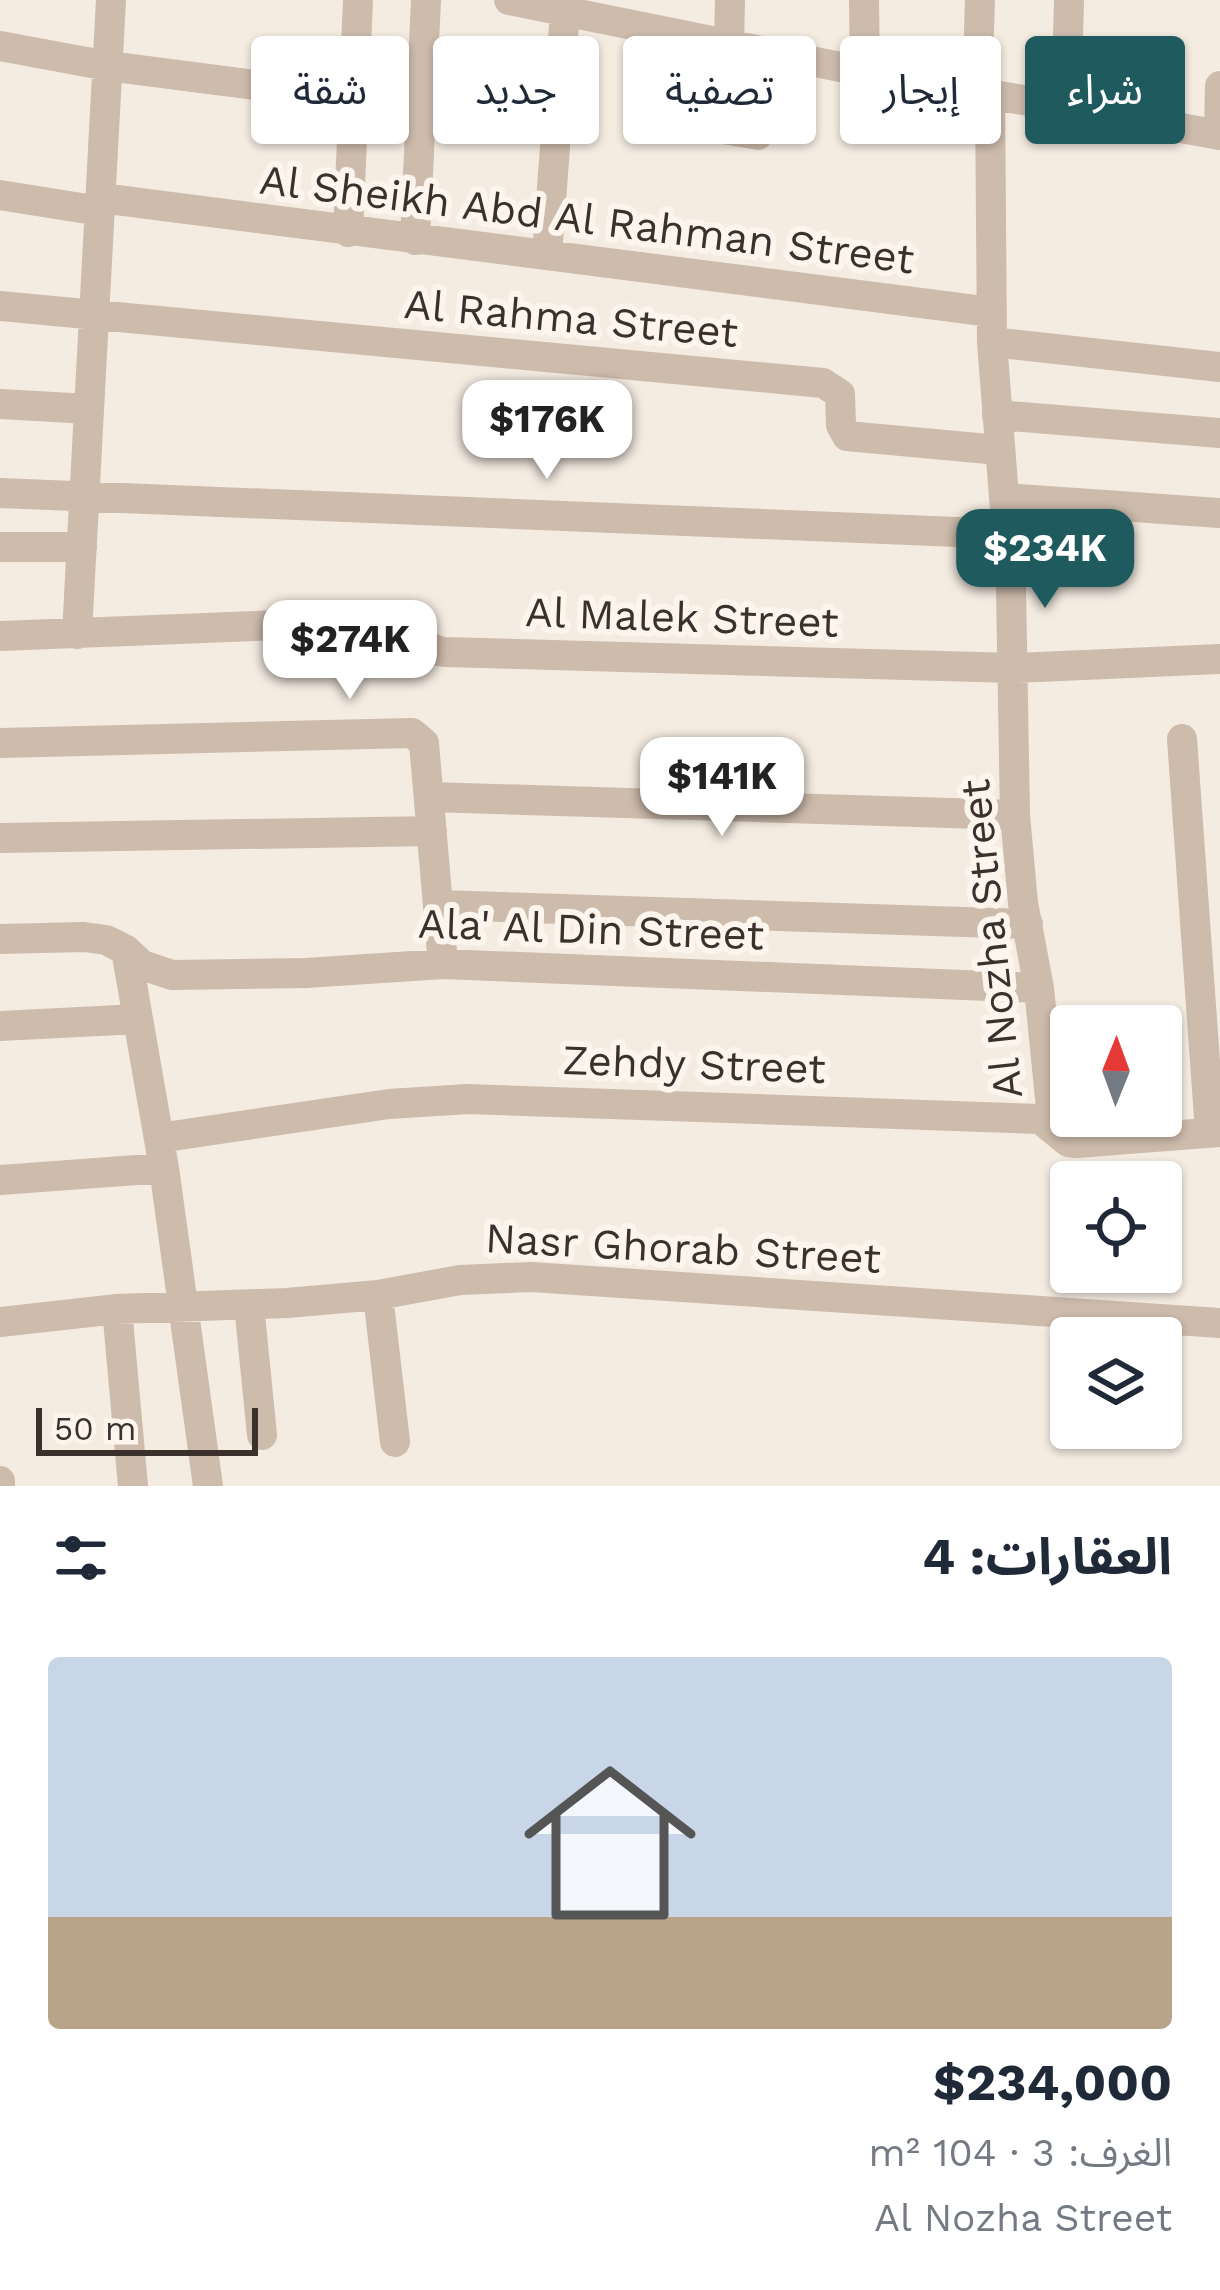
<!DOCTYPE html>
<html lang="ar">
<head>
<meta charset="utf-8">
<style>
  body { margin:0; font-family:"Work Sans","Noto Sans Arabic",sans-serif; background:#f2f2f3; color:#1f2937; direction:rtl; height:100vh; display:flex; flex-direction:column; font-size:45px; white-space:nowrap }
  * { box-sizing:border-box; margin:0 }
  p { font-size:39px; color:#747a83 }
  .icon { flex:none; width:66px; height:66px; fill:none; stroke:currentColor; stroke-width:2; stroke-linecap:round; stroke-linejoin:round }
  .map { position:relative; height:1486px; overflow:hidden; direction:ltr }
  .drawer { display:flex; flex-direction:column; background:#fff; flex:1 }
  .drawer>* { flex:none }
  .hud { position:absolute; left:36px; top:36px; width:1149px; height:108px; direction:rtl; display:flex; gap:24px }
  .needle { width:78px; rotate:1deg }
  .fabs { position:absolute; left:1050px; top:1005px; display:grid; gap:24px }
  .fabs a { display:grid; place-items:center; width:132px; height:132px; border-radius:12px; background:#fff; box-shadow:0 3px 9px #0004; font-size:60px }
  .scale { position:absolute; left:36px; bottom:30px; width:222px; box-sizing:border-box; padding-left:12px; border:6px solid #3b302b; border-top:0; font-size:33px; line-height:42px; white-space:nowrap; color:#3b302b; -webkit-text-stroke:9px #fbf5ee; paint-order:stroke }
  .price { position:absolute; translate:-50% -102px; padding:0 27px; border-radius:24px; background:#fff; color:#222; font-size:39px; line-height:78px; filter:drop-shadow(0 3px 6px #0008) }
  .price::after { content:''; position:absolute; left:50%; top:72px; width:36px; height:27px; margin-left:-18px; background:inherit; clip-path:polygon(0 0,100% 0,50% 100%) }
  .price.current { background:#1f5a5e; color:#fff }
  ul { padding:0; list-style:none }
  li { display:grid; align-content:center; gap:24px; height:636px; padding:0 48px }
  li+li { border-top:3px solid #e0e1e3 }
  li span { display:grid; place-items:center; height:372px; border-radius:12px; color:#555 }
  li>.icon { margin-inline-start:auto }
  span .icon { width:216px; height:216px; fill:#fffc; stroke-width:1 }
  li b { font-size:51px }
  h2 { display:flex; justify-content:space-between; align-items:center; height:144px; padding:0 48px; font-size:51px }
  .pill { padding:0 42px; border-radius:12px; background:#fff; box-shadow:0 3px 9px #0004; font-size:42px; line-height:108px }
  .pill.current { background:#1f5a5e; color:#fff }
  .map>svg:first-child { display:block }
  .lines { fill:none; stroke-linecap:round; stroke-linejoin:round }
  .minor { stroke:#cdbbac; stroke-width:30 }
  .labels { text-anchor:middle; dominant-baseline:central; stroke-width:12; stroke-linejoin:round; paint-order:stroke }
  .street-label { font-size:42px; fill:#3b302b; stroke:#fbf5ee }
</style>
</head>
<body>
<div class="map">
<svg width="1220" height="1486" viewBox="0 0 1220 1486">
  <rect width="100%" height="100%" fill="#f4ebe1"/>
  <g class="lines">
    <path class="minor" d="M509 0 865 72 1220 135
      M864 0 865 72
      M645 28 639 105 643 115 758 135
      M729 45 730 0
      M0 46 108 66 270 87
      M977 93 980 0
      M990 95 992 342 1011 588 1015 815 1023 903 1039 988 1053 1128
      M1066 108 1069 0
      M1219 135 1220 86
      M0 195 100 211
      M101 198 991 312
      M348 232 358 0
      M415 240 426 0
      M547 255 565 12
      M0 306 823 383 840 394 841 425 847 436 999 450
      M992 342 1220 367
      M0 404 89 409
      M997 415 1220 433
      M0 493 1006 534
      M1004 498 1220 513
      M0 547H82
      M77 634 111 0
      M0 636 384 621C422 626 417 648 444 652L1014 668 1220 659
      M1182 739 1210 1132
      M0 743 412 733 424 743 443 964
      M431 797 1015 815
      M0 838 432 831
      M440 905 1028 924
      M0 939 84 937 106 940 126 950 142 965 172 975 306 973 443 964 1039 988
      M126 950 164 1168 208 1486
      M0 1026 138 1019
      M159 1138 389 1104 468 1099 1040 1119 1068 1142 1077 1143 1220 1132
      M0 1180 164 1168
      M378 1295 395 1442
      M249 1305 262 1435
      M117 1309 133 1486
      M0 1322 117 1309 287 1303 378 1295 460 1280 531 1277 1220 1323
      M0 1481V1484"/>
  </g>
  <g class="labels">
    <g class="street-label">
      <text transform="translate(587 219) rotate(7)">Al Sheikh Abd Al Rahman Street</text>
      <text transform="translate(571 318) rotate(5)">Al Rahma Street</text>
      <text transform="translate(682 617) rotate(2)">Al Malek Street</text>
      <text transform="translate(591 929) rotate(2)">Ala' Al Din Street</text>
      <text transform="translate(991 939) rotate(-96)">Al Nozha Street</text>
      <text transform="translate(694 1064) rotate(2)">Zehdy Street</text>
      <text transform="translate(683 1248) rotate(3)">Nasr Ghorab Street</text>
    </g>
  </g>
</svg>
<div class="fabs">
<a><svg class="needle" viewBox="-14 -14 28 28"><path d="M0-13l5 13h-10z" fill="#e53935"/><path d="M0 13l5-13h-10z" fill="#747a83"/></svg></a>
<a><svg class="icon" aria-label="locate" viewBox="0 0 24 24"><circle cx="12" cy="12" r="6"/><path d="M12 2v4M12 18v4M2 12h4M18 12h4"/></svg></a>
<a><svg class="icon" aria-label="layers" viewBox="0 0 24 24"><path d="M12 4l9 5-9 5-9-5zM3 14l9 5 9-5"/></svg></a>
</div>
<div class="scale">50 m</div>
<b class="price" style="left:547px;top:482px">$176K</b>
<b class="price current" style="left:1045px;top:611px">$234K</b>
<b class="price" style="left:350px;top:702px">$274K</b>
<b class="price" style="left:722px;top:839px">$141K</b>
<div class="hud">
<a class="pill current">شراء</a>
<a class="pill">إيجار</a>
<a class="pill">تصفية</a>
<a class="pill">جديد</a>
<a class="pill">شقة</a>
</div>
</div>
<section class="drawer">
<h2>العقارات: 4<svg class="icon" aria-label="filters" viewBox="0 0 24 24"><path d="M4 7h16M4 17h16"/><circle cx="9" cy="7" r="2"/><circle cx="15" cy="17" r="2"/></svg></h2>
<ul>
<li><span style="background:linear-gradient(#c9d6e8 70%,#b9a48a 0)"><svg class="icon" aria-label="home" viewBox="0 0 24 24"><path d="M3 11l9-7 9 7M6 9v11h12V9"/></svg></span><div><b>$234,000</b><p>الغرف: 3 · 104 m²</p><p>Al Nozha Street</p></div></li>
</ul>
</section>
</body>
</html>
